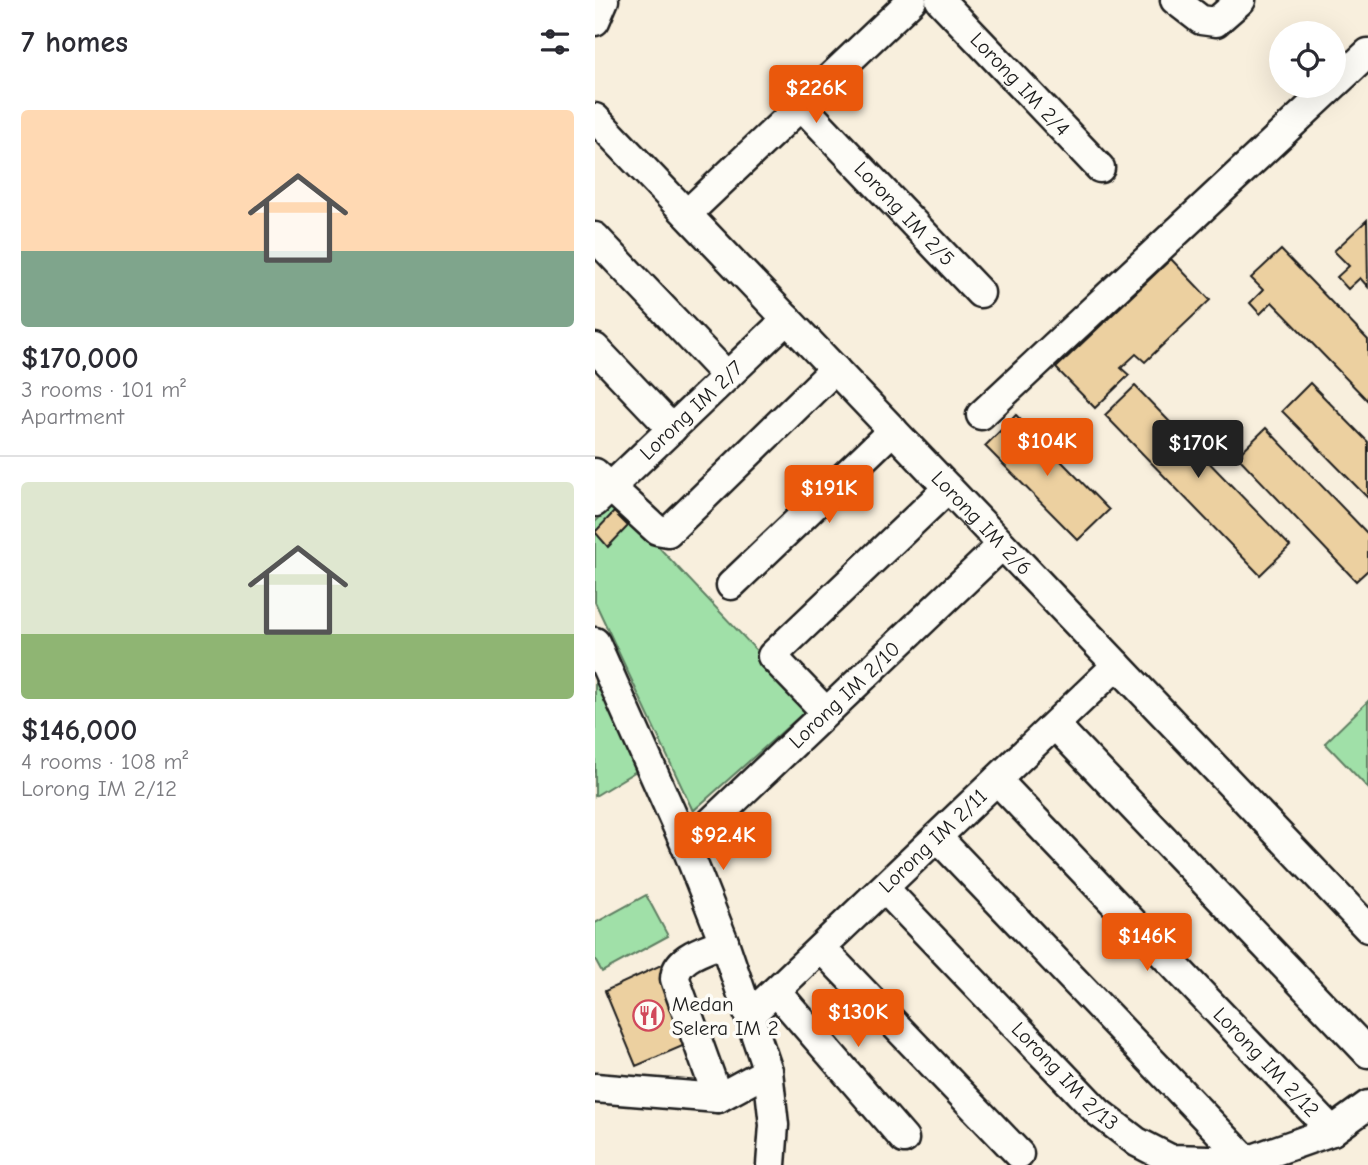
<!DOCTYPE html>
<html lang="en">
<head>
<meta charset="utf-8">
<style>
  body { margin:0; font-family:"Comic Neue",sans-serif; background:#f7f7f7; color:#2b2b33; height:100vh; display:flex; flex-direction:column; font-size:26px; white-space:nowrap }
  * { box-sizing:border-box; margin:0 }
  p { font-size:23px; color:#7c7c81 }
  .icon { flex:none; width:38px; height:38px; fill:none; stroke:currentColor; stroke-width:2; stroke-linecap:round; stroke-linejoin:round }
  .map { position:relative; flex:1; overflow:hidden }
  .panel { display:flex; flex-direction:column; background:#fff; width:595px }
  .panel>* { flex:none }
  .buttons { position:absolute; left:674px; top:21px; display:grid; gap:14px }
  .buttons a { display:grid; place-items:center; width:77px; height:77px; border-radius:50%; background:#fff; box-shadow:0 7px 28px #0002; font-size:35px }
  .price { position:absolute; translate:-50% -60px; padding:0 16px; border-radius:7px; background:#ea580c; color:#fff; font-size:23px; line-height:46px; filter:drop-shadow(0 2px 4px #0008) }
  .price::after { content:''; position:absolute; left:50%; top:42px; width:21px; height:16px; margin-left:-10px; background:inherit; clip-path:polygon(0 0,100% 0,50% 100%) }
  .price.on { background:#222; color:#fff }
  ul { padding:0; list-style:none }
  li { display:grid; align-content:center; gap:14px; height:371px; padding:0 21px }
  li+li { border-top:2px solid #e1e1e2 }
  li span { display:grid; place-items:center; height:217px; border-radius:7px; color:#555 }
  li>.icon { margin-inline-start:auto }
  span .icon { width:126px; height:126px; fill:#fffc; stroke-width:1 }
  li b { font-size:30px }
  h2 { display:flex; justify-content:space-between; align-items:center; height:84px; padding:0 21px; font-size:30px }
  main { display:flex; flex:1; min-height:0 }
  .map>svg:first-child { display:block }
  .green { fill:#a0e0a8; stroke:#5e7e62; stroke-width:2 }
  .building { fill:#ecd0a0; stroke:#1c1c1c; stroke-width:2 }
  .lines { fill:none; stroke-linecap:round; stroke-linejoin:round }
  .minor-casing { stroke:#1c1c1c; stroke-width:33 }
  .minor { stroke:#fdfcf7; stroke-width:28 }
  .labels { text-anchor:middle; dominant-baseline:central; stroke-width:7; stroke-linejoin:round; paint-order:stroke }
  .street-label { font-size:21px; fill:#1c1c1c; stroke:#fdfcf7 }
  .poi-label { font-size:21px; fill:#1c1c1c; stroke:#fdfcf7; text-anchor:start }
</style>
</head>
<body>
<main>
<section class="panel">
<h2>7 homes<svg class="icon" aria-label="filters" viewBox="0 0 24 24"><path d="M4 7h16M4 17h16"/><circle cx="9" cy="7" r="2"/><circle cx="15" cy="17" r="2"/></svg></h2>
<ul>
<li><span style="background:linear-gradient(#ffd9b3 65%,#7fa58c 0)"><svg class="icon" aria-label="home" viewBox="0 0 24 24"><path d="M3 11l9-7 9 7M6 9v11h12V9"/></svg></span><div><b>$170,000</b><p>3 rooms · 101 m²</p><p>Apartment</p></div></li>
<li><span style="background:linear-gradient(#dfe7d0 70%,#8fb573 0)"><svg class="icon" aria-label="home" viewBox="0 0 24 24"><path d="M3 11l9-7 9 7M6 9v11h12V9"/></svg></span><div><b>$146,000</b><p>4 rooms · 108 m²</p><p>Lorong IM 2/12</p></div></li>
</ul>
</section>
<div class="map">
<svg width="773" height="1165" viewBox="0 0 773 1165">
  <rect width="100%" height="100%" fill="#f8efdd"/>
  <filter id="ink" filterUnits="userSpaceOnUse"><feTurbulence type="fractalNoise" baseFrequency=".0143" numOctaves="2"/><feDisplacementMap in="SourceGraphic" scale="14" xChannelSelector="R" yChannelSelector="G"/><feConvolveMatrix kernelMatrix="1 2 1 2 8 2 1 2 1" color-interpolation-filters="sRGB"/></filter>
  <g filter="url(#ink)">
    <path class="green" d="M21 502 215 707 98 811 0 602V522Z
      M0 645 46 768 0 796Z
      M773 701V788L730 743Z
      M51 895 73 936 7 972 0 959V923Z"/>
    <path class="building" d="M772 220 773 287 765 278 753 289 742 277 754 266 739 251Z
      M686 250 773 340V401L677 302 665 314 655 303 668 290 656 278Z
      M576 259 615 300 550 362 541 354 526 368 534 375 500 408 461 368Z
      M715 383 773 442V498L687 411Z
      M540 386 695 546 665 575 510 415Z
      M421 415 514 510 483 540 390 446Z
      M671 428 773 534V570L761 581 642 456Z
      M19 512 33 526 13 547 0 532Z
      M66 965 97 1042 41 1066 10 991Z"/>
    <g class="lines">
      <defs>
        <g id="minor">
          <path id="s1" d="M345 0 505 168"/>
          <path d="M580 0 606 20 621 22 646 0"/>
          <path d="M0 21 9 0"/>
          <path id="s2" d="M206 105 385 293"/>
          <path id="s3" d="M0 118 773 928"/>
          <path d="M92 214 317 0"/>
          <path d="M0 237 132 376"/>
          <path d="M0 348 77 429"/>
          <path d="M386 415 773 53"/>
          <path d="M0 473 62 530 73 532 240 369"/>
          <path id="s4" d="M0 502 192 319"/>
          <path d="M136 585 298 430"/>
          <path d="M0 642 91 846 129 942 173 1071 179 1125 176 1165"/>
          <path d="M231 712 177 656 353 488"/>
          <path d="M460 725 773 1053"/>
          <path id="s5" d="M402 780 737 1131"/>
          <path d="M342 837 652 1161"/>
          <path id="s6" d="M91 846 407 545"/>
          <path id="s7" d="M289 888 503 1112 542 1142 575 1159 652 1161 737 1131 773 1105"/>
          <path d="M226 948 424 1154"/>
          <path d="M181 991 309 1139"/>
          <path id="s8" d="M154 1016 522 665"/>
          <path d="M0 1088 123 1098 173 1071"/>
          <path d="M123 1098 80 979C81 956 111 950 129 942"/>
        </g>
      </defs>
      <use href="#minor" class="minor-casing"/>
      <use href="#minor" class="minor"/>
    </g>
  </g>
  <defs>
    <symbol id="restaurant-ring" viewBox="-11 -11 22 22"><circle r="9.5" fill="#fdfcf7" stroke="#d1495b" stroke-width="1.5"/><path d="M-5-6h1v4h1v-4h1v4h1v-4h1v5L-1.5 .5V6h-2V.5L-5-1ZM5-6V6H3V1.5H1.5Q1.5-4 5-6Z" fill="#d1495b"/></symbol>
  </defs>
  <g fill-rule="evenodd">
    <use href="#restaurant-ring" x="36" y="998" width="35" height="35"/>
  </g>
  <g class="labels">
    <g class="street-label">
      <text stroke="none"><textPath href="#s1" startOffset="116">Lorong IM 2/4</textPath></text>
      <text stroke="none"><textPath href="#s2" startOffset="150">Lorong IM 2/5</textPath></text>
      <text stroke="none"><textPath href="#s4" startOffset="133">Lorong IM 2/7</textPath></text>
      <text stroke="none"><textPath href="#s3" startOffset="560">Lorong IM 2/6</textPath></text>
      <text stroke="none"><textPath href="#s6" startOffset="219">Lorong IM 2/10</textPath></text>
      <text stroke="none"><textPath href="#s8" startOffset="254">Lorong IM 2/11</textPath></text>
      <text stroke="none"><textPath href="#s5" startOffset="390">Lorong IM 2/12</textPath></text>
      <text stroke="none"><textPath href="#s7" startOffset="261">Lorong IM 2/13</textPath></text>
    </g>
    <g class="poi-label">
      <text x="77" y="1004">Medan<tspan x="77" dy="24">Selera IM 2</tspan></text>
    </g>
  </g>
</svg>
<div class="buttons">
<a><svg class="icon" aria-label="locate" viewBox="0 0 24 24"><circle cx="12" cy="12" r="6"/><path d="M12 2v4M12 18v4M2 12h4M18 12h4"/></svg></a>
</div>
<b class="price" style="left:221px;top:125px">$226K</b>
<b class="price" style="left:452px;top:478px">$104K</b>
<b class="price on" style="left:603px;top:480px">$170K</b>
<b class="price" style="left:234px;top:525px">$191K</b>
<b class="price" style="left:128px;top:872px">$92.4K</b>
<b class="price" style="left:552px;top:973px">$146K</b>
<b class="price" style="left:263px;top:1049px">$130K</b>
</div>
</main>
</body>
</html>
